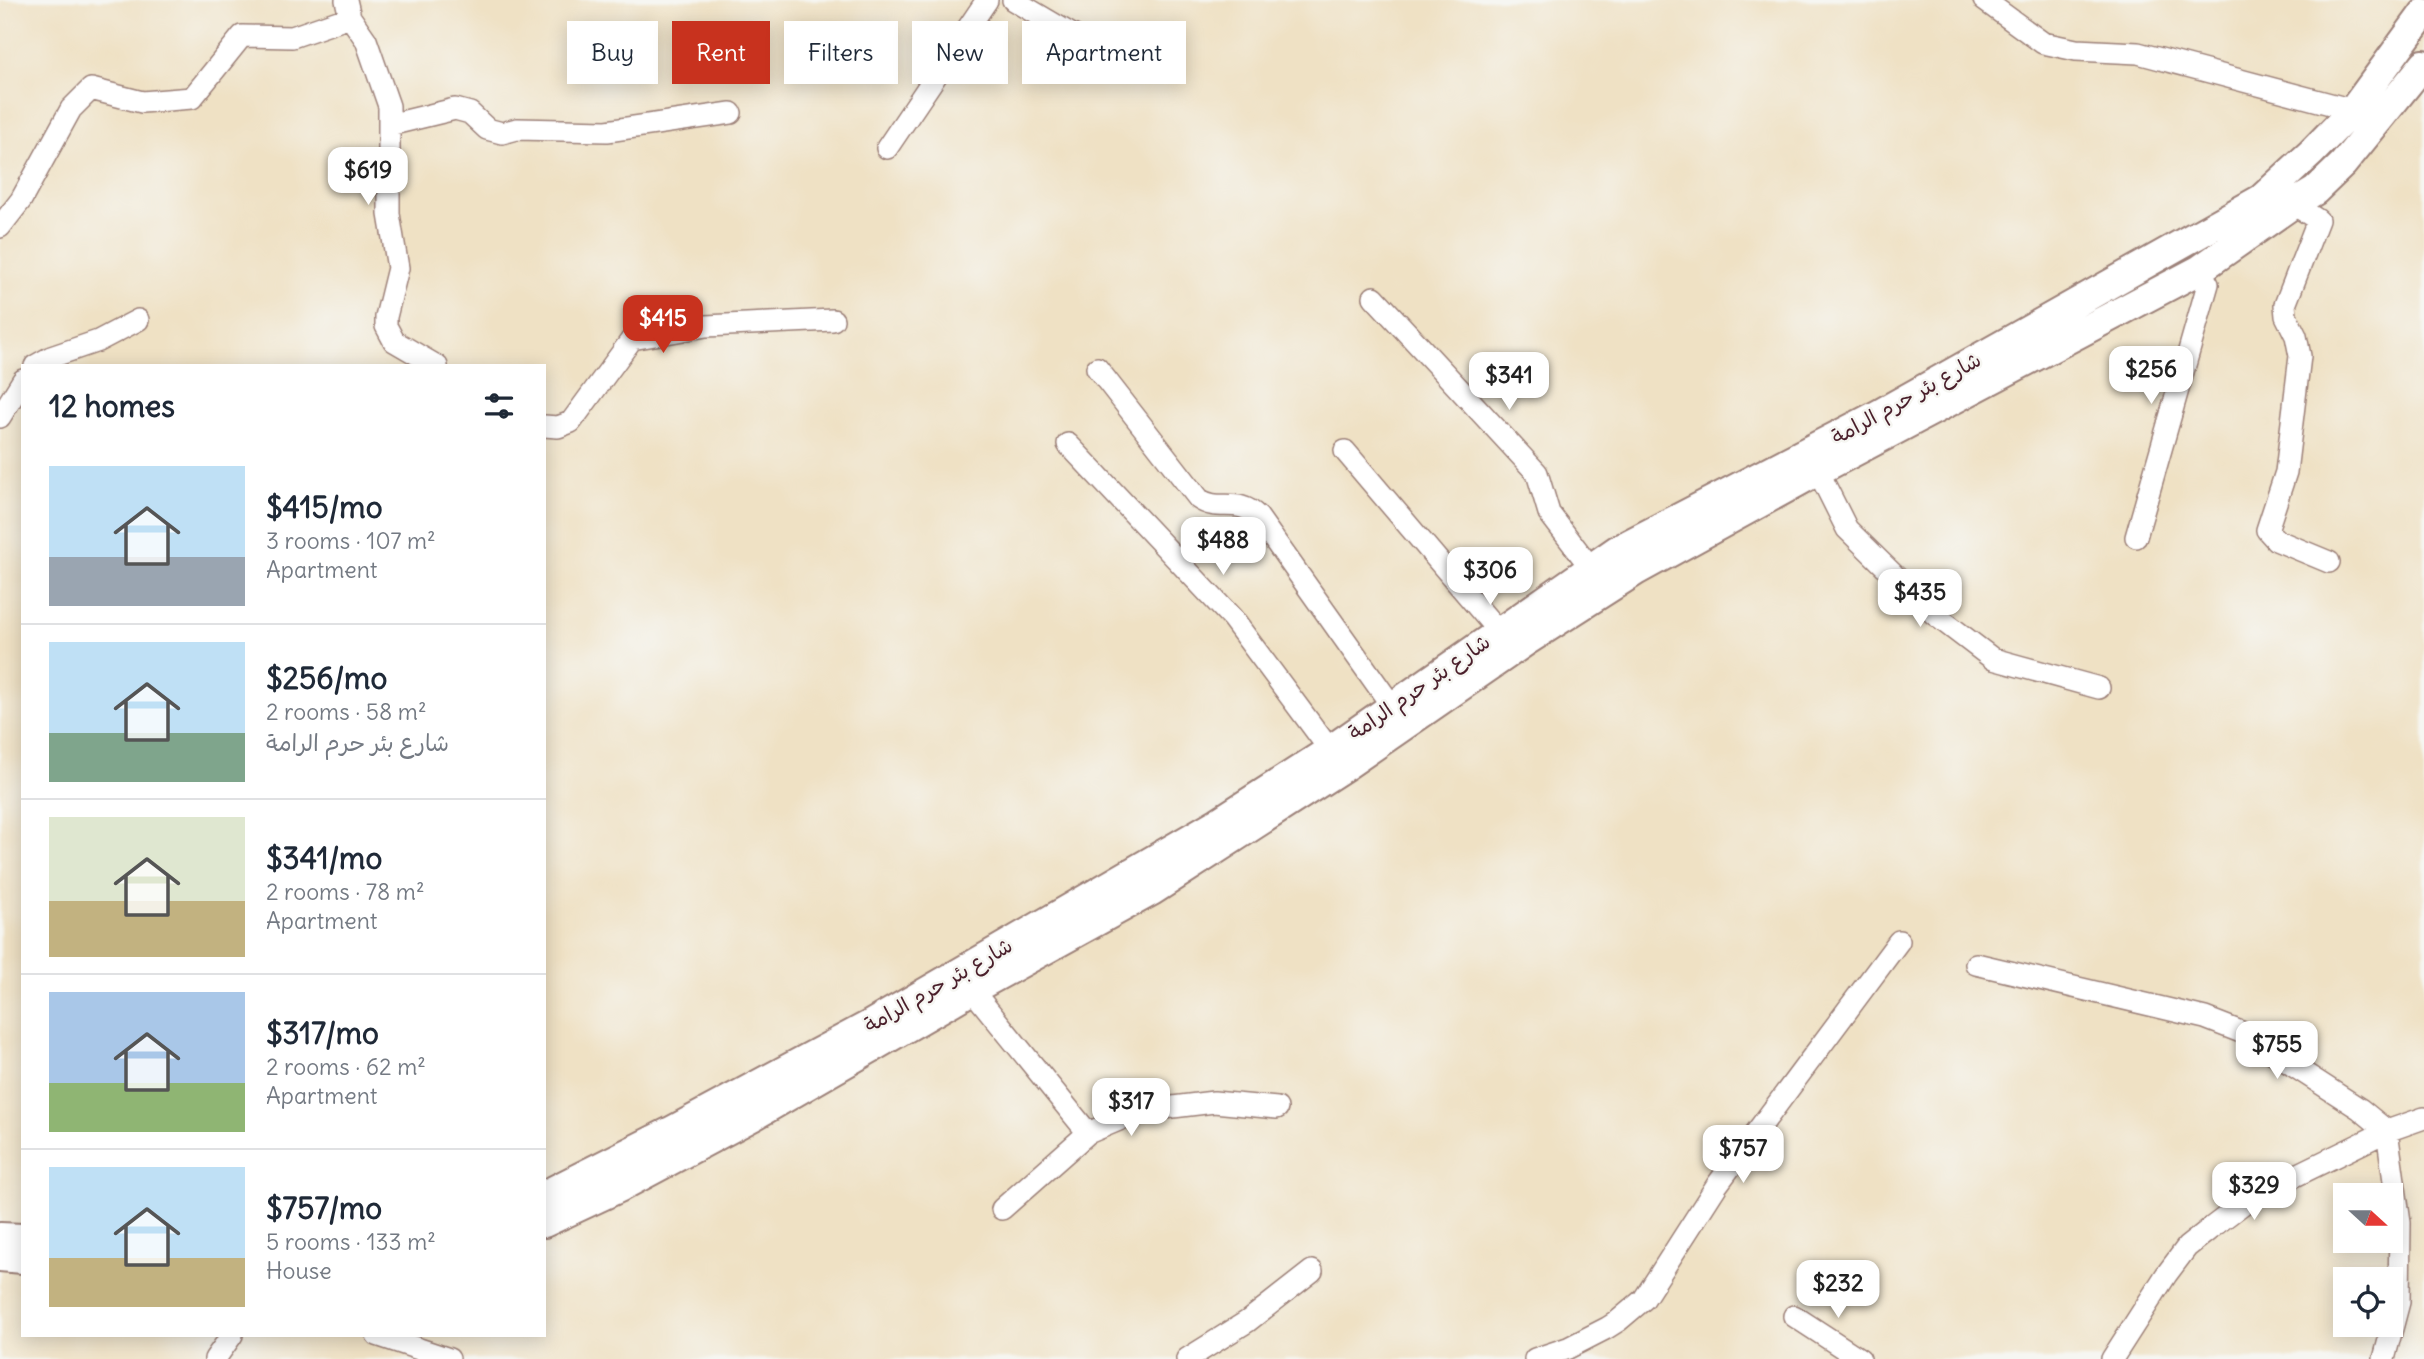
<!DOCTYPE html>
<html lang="en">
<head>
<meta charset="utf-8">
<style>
  body { margin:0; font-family:Delius,"Playpen Sans Arabic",sans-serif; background:#f6f6f7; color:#1f2937; height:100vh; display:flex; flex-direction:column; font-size:26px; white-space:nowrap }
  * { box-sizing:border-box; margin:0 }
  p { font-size:23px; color:#747a83 }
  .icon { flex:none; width:38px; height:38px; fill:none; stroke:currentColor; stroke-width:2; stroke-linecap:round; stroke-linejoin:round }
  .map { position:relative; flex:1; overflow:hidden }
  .details { position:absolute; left:21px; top:364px; width:525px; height:973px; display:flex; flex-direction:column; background:#fff; border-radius:0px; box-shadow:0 4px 18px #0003 }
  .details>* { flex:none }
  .top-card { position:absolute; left:567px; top:21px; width:665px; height:63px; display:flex; gap:14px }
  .needle { width:46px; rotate:111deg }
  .controls { position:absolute; left:2333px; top:1183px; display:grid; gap:14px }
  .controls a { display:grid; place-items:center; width:70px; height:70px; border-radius:0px; background:#fff; box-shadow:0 4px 18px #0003; font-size:35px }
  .price { position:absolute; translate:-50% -60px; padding:0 16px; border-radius:14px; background:#fff; color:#222; font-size:23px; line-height:46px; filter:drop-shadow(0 2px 4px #0008) }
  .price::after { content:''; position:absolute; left:50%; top:42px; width:21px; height:16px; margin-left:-10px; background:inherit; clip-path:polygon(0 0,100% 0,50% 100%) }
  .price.current { background:#c8321e; color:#fff }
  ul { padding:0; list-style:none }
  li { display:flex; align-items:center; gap:21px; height:175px; padding:0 28px }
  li+li { border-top:2px solid #e0e1e3 }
  li span { display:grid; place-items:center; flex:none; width:196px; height:140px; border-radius:0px; color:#555 }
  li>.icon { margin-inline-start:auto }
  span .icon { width:84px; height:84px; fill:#fffc; stroke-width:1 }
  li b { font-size:30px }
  h2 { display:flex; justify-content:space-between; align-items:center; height:84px; padding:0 28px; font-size:30px }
  .chip { padding:0 24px; border-radius:0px; background:#fff; box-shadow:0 4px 18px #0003; font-size:24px; line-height:63px }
  .chip.current { background:#c8321e; color:#fff }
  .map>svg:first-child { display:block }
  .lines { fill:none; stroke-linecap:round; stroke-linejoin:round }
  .street-casing { stroke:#9c8078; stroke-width:24 }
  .secondary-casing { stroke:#9c8078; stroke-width:32 }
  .street { stroke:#fff; stroke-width:21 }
  .secondary { stroke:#fff; stroke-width:28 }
  .labels { text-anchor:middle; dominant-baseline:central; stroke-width:5; stroke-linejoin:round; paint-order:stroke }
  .street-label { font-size:21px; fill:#4a1f2b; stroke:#f6f6f2 }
</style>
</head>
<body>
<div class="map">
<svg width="2424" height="1359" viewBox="0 0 2424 1359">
  <rect width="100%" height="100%" fill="#f6f6f2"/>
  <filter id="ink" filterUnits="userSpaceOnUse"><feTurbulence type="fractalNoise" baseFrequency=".0143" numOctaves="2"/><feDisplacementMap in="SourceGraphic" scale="14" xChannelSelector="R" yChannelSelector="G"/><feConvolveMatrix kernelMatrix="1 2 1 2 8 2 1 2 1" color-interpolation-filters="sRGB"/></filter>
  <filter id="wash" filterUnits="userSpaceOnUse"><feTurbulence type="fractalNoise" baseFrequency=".00686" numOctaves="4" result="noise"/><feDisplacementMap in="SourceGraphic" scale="28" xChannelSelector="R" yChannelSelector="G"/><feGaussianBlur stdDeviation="1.57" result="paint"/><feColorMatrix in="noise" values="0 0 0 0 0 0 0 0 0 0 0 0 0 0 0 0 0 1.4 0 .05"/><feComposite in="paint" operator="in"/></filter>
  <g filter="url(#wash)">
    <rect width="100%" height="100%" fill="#efe1c4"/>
  </g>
  <g filter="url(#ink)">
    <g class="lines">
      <defs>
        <path id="street" d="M346 0 350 17 366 40 389 106V214L398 268 386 317V326L394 341 437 366
          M1013 0 1098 50
          M1984 0 2043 43 2076 50 2138 53 2353 110
          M389 125 455 109 470 113 487 129 502 133 517 129 607 131 731 113
          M887 148 987 0
          M2293 204 2318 220 2285 305 2286 316 2296 336 2300 356 2286 472 2267 530 2276 540 2329 562
          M0 227 21 200 71 109 91 89 142 102 192 98 242 36 292 37 350 17
          M1374 297 1537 473 1549 513 1591 568
          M35 366 51 357 98 341 138 320
          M1097 368 1199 499C1219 513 1238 496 1258 517L1392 706
          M0 417 23 380
          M544 426 558 427 571 422 632 339 706 326 833 320
          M1068 444 1232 618 1330 750
          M1345 451 1498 631
          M1818 471 1847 529 1934 614 1993 659 2099 688
          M2136 537 2208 284 2199 270
          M1976 964 2205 1018 2241 1032 2360 1109 2387 1131 2400 1223 2399 1302 2384 1359
          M972 990 1088 1133
          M1002 1209 1088 1133 1140 1111 1214 1102 1277 1108
          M1794 1316 1860 1359
          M377 1335 449 1359
          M215 1359 232 1335
          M1187 1359 1248 1321 1312 1271
          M1535 1359 1568 1348 1607 1328 1618 1321 1644 1299 1717 1185 1899 941
          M2112 1359 2166 1275 2187 1247 2211 1228 2252 1197 2387 1131 2424 1118"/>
        <path id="secondary" d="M544 1195 671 1131 869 1025 1218 822 1330 750 1617 550 1879 414 2261 199 2311 153 2353 110 2424 13
          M544 1223 621 1187 754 1116 972 990 1152 891 1347 765 1525 642 1636 571 1818 471 2199 270 2293 204 2315 191 2343 164 2424 64
          M0 1237 23 1238
          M0 1257 23 1259"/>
      </defs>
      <use href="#street" class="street-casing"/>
      <use href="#secondary" class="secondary-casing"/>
      <use href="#street" class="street"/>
      <use href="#secondary" class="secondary"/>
    </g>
  </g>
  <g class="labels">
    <g class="street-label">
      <text transform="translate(1906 398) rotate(-29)">شارع بئر حرم الرامة</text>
      <text transform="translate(1419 687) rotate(-35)">شارع بئر حرم الرامة</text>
      <text transform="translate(938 985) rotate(-30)">شارع بئر حرم الرامة</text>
    </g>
  </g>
</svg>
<div class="controls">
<a><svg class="needle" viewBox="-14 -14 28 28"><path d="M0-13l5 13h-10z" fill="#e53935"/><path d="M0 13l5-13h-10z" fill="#747a83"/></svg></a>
<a><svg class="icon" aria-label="locate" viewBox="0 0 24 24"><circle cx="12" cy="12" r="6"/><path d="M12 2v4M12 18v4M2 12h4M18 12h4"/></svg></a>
</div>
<b class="price" style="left:368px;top:207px">$619</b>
<b class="price current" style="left:663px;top:355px">$415</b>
<b class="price" style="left:2151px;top:406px">$256</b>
<b class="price" style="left:1509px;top:412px">$341</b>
<b class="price" style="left:1223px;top:577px">$488</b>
<b class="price" style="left:1490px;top:607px">$306</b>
<b class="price" style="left:1920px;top:629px">$435</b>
<b class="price" style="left:2277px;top:1081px">$755</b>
<b class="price" style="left:1131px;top:1138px">$317</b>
<b class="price" style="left:1743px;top:1185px">$757</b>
<b class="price" style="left:2254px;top:1222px">$329</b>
<b class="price" style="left:1838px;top:1320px">$232</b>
<div class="top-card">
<a class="chip">Buy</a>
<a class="chip current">Rent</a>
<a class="chip">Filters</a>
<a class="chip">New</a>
<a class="chip">Apartment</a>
</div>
<section class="details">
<h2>12 homes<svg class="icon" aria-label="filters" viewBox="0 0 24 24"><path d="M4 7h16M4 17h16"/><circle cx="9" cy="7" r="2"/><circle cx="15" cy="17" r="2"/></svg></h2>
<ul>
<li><span style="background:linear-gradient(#bfe0f5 65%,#9aa5b1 0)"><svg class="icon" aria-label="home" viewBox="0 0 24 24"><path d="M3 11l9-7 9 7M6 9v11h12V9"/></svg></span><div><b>$415/mo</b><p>3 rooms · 107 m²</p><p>Apartment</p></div></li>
<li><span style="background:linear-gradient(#bfe0f5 65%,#7fa58c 0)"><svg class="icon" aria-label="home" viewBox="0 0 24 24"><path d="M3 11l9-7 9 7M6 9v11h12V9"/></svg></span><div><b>$256/mo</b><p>2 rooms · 58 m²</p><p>شارع بئر حرم الرامة</p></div></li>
<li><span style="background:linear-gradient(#dfe7d0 60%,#c2b280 0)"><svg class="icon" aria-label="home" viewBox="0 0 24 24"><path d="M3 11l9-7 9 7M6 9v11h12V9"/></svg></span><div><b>$341/mo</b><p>2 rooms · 78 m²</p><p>Apartment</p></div></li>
<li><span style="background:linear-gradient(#a9c7e8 65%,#8fb573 0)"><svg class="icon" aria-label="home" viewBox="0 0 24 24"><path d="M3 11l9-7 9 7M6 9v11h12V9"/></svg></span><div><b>$317/mo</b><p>2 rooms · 62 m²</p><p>Apartment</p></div></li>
<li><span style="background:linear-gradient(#bfe0f5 65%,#c2b280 0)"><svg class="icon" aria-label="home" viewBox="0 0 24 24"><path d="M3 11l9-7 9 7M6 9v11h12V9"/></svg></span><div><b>$757/mo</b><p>5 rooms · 133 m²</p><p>House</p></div></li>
</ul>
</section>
</div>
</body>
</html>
